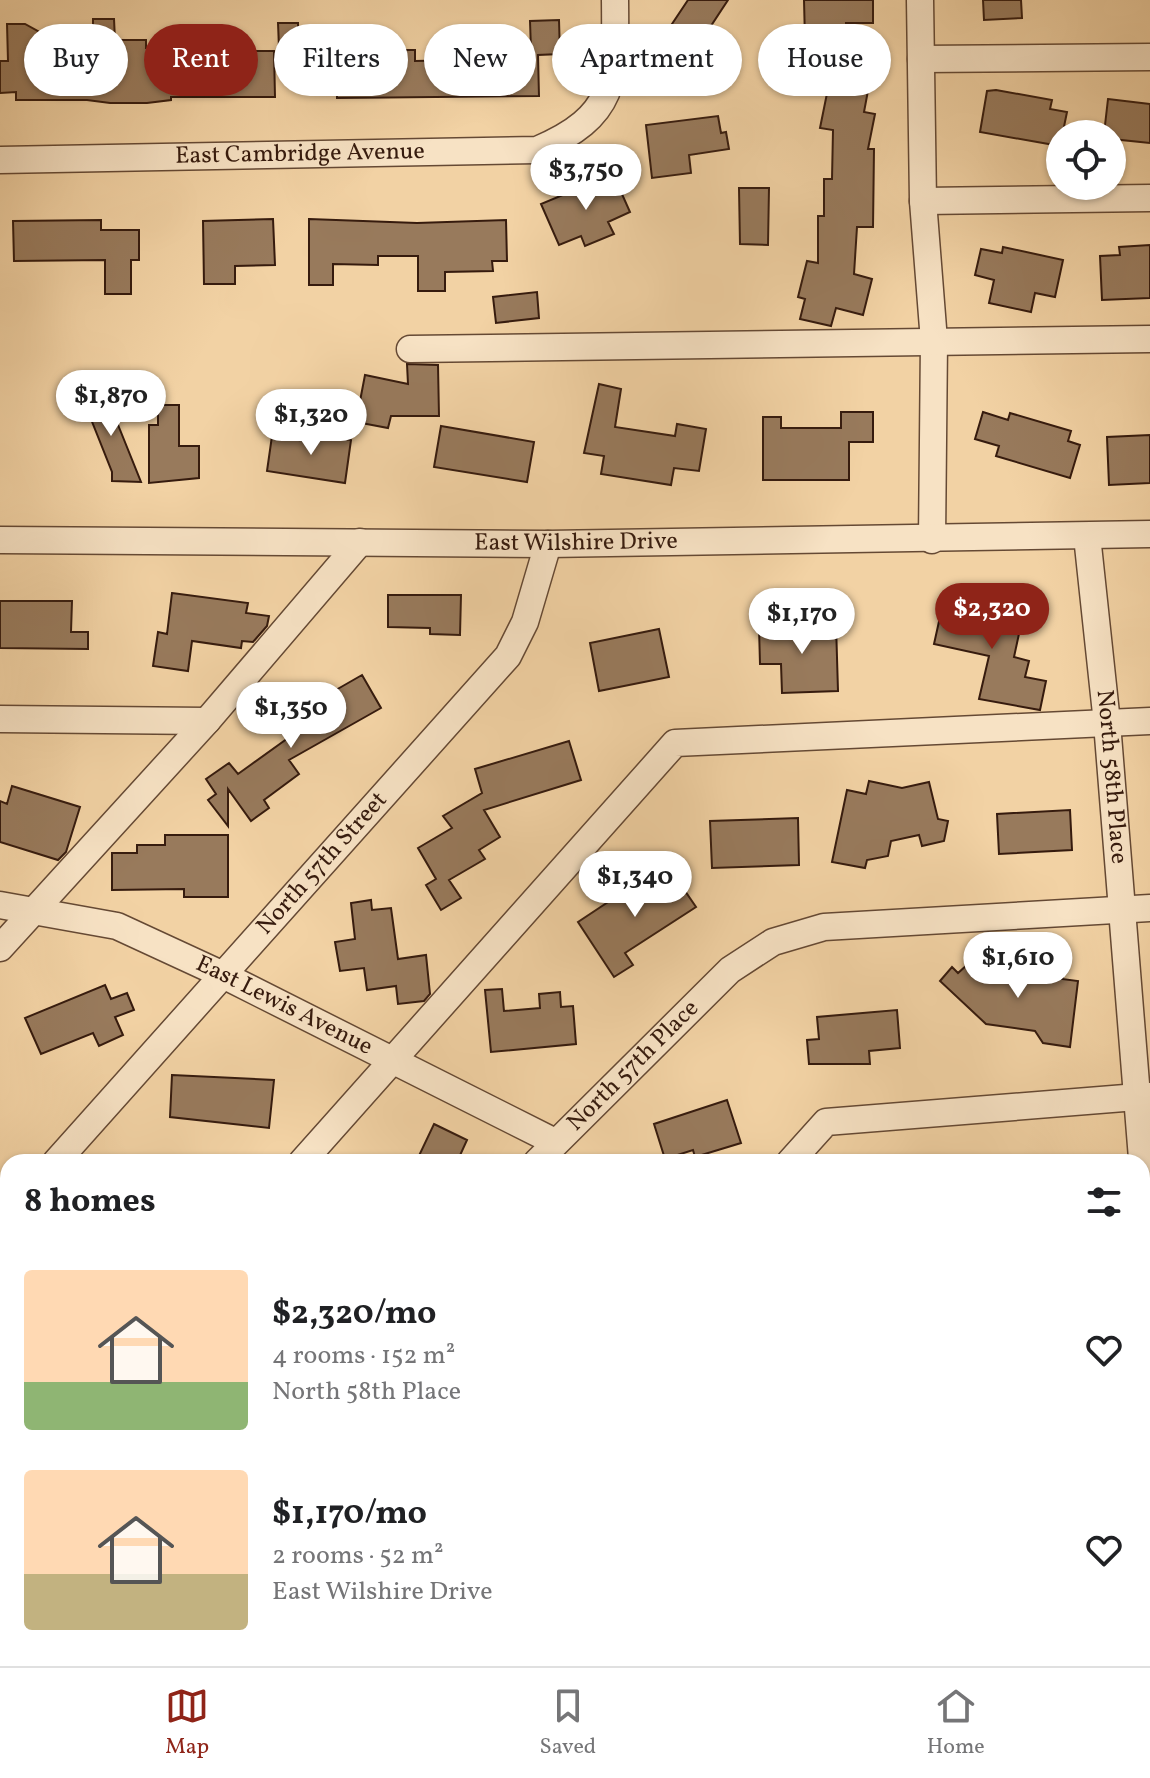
<!DOCTYPE html>
<html lang="en">
<head>
<meta charset="utf-8">
<style>
  body { margin:0; font-family:Vollkorn,serif; background:#f2f2f2; color:#202124; height:100vh; display:flex; flex-direction:column; font-size:30px; white-space:nowrap }
  * { box-sizing:border-box; margin:0 }
  p { font-size:26px; color:#757577 }
  .icon { flex:none; width:44px; height:44px; fill:none; stroke:currentColor; stroke-width:2; stroke-linecap:round; stroke-linejoin:round }
  .map { position:relative; flex:1; overflow:hidden }
  .side { position:absolute; left:0px; top:1154px; width:1150px; height:512px; display:flex; flex-direction:column; background:#fff; border-radius:24px 24px 0 0; box-shadow:0 2px 6px #0004 }
  .side>* { flex:none }
  .guide { position:absolute; left:24px; top:24px; width:1102px; height:72px; display:flex; gap:16px }
  .fabs { position:absolute; left:1046px; top:120px; display:grid; gap:16px }
  .fabs a { display:grid; place-items:center; width:80px; height:80px; border-radius:50%; background:#fff; box-shadow:0 2px 6px #0004; font-size:40px }
  .price { position:absolute; translate:-50% -68px; padding:0 18px; border-radius:28px; background:#fff; color:#222; font-size:26px; line-height:52px; filter:drop-shadow(0 2px 4px #0008) }
  .price::after { content:''; position:absolute; left:50%; top:48px; width:24px; height:18px; margin-left:-12px; background:inherit; clip-path:polygon(0 0,100% 0,50% 100%) }
  .price.selected { background:#8f2418; color:#fff }
  ul { padding:0; list-style:none }
  li { display:flex; align-items:center; gap:24px; height:200px; padding:0 24px }
  li span { display:grid; place-items:center; flex:none; width:224px; height:160px; border-radius:8px; color:#555 }
  li>.icon { margin-inline-start:auto }
  span .icon { width:96px; height:96px; fill:#fffc; stroke-width:1 }
  li b { font-size:34px }
  h2 { display:flex; justify-content:space-between; align-items:center; height:96px; padding:0 24px; font-size:34px }
  .chip { padding:0 28px; border-radius:36px; background:#fff; box-shadow:0 2px 6px #0004; font-size:28px; line-height:72px }
  .chip.selected { background:#8f2418; color:#fff }
  .menu { display:flex; justify-content:space-around; align-items:center; height:112px; border-top:2px solid #e0e0e0; background:#fff; font-size:22px; color:#757577 }
  .menu a { display:grid; justify-items:center; gap:4px }
  .menu .selected { color:#8f2418 }
  .map>svg:first-child { display:block }
  .building { fill:#987a5c; stroke:#361b0e; stroke-width:2 }
  .lines { fill:none; stroke-linecap:round; stroke-linejoin:round }
  .minor-casing { stroke:#654934; stroke-width:29 }
  .minor { stroke:#f7e2c4; stroke-width:26 }
  .labels { text-anchor:middle; dominant-baseline:central; stroke-width:6; stroke-linejoin:round; paint-order:stroke }
  .street-label { font-size:24px; fill:#361b0e; stroke:#f7e2c4 }
</style>
</head>
<body>
<div class="map">
<svg width="1150" height="1666" viewBox="0 0 1150 1666">
  <rect width="100%" height="100%" fill="#f2d2a4"/>
  <filter id="stains"><feTurbulence type="fractalNoise" baseFrequency=".0025" numOctaves="4"/><feColorMatrix values="0 0 0 0 .2 0 0 0 0 .09 0 0 0 0 .02 0 0 0 .5 -.17"/></filter>
  <radialGradient id="worn" r=".72"><stop offset=".6" stop-color="#630" stop-opacity="0"/><stop offset="1" stop-color="#630" stop-opacity=".3"/></radialGradient>
  <path class="building" d="M688 0H728L707 32 719 39 704 62 664 36Z
    M804 0H873V23H846L848 65 872 69 864 112 875 114 868 149H874L873 227H857L854 274 872 279 863 315 836 308 831 326 800 319 805 299 798 297 807 261 818 263V216H824V179H832L833 130 820 128 838 39 805 40Z
    M983 0H1021L1022 18 984 20Z
    M93 19H114L115 40H146V48H171V62H230V51H274L275 97H171V100L147 103H110L87 100H16V92L0 93V61H8L7 24H25L43 34 48 66 86 65V53L93 52Z
    M559 20 560 54 538 55 539 96 337 98V74H312V50H415V61L459 60V72L509 70V51L531 50 530 21Z
    M278 23H298V48H279Z
    M996 90 1052 100 1050 109 1067 112 1060 146 980 132 987 91Z
    M1108 99 1150 104V143L1112 139V134H1104Z
    M718 116 721 133 726 132 729 149 689 155 691 173 652 178 646 125Z
    M613 174 630 212 608 222 614 234 585 246 581 236 559 245 541 204Z
    M739 188H769L768 245 740 244Z
    M273 219 275 265 235 266V284H204L203 221Z
    M309 219 417 223 506 220 507 261H492L493 271 445 272V291H418V256H378V265L333 264V285H309Z
    M101 220V230H139V260H131V294H105V260L14 261 13 221Z
    M1150 245V298L1102 300 1100 256 1120 255 1119 247Z
    M1003 247 1063 260 1055 297 1035 293 1031 312 989 303 994 280 975 275 981 249 1002 253Z
    M537 292 539 318 496 323 493 297Z
    M407 364 438 365 439 416H391L388 428 356 422 365 375 408 384Z
    M599 384 621 389 615 427 675 436 677 424 706 429 699 471 674 468 671 485 601 474 604 456 584 453Z
    M104 390 141 482 112 481V472L83 399Z
    M158 405H179V446H199V478L149 483V425H158Z
    M841 412H873V442H849V480H763V417H781V428H841Z
    M983 412 1008 420 1010 413 1071 431 1068 441 1080 445 1070 478 996 456 999 446 975 439Z
    M441 426 534 442 527 482 434 467Z
    M300 432 351 440 345 483 267 471 272 436 299 440Z
    M1150 435V483L1109 485 1107 437Z
    M172 593 248 603 246 613 269 616 267 626 253 642 242 641 241 648 192 641 188 671 153 666 158 632 167 634Z
    M388 595H461L460 635 430 634V628L388 627Z
    M944 599 1023 615 1014 657 1029 661 1025 677 1046 681 1040 710 979 699 989 656 934 644Z
    M0 601H72L71 632H88V649L0 648Z
    M836 624 838 691 782 693 781 664H760L759 627Z
    M659 629 669 677 599 691 590 643Z
    M362 675 381 708 289 760 299 774 264 800 269 808 251 821 228 789V826L208 800 216 794 206 779 229 763 238 774 302 728 294 714Z
    M569 741 581 780 484 810 500 837 479 850 485 859 449 880 461 898 441 910 426 885 436 879 418 848 452 828 443 816 482 793 475 769Z
    M869 781 902 788 929 782 938 819 948 821 944 841 922 846 919 835 891 841 888 856 867 860 865 868 832 862 847 790 866 794Z
    M12 786 80 807 66 852 58 860 0 842V801L7 804Z
    M1070 810 1072 850 999 854 997 814Z
    M798 818 799 865 712 868 710 821Z
    M165 835H228V897H184V889L112 890V853H137V845H165Z
    M652 873 659 885 674 875 696 907 625 953 633 965 614 977 578 922Z
    M371 900 372 910 391 908 398 959 426 955 430 994 424 1001 398 1004 396 986 367 990 364 968 340 971 335 942 355 939 351 903Z
    M977 956 995 974 1037 981 1038 970 1064 974 1062 979 1078 981 1070 1047 1043 1043 1035 1031 986 1024 940 981 952 967 958 973Z
    M105 985 111 999 127 993 134 1010 115 1017 123 1035 99 1046 93 1033 41 1054 25 1018Z
    M502 989 504 1011 540 1008 539 994 560 992 561 1007 573 1006 576 1044 491 1052 485 990Z
    M897 1010 900 1048 869 1051 870 1064H809L807 1040 819 1039 817 1017Z
    M172 1075 274 1080 269 1128 170 1117Z
    M727 1100 741 1143 695 1157 693 1150 665 1159 654 1124Z
    M434 1124 467 1140 457 1162H416Z"/>
  <g class="lines">
    <defs>
      <g id="minor">
        <path d="M920 0 923 201 934 341 932 540"/>
        <path d="M921 59 1150 57"/>
        <path id="s1" d="M0 160 537 150C617 116 616 80 615 0"/>
        <path d="M923 201 1150 198"/>
        <path d="M410 349 1150 339"/>
        <path id="s2" d="M1087 536 1107 723 1150 1258"/>
        <path id="s3" d="M0 540 548 544 1150 534"/>
        <path d="M0 719 207 721"/>
        <path id="s4" d="M0 905 117 926 221 974 555 1142"/>
        <path d="M0 948 207 721 360 542"/>
        <path id="s5" d="M56 1162 508 656 525 622 548 544"/>
        <path d="M302 1162 675 743 1150 721"/>
        <path id="s6" d="M537 1162 730 970 773 942 824 927 1150 908"/>
        <path d="M790 1162 826 1122 1150 1096"/>
        <path d="M0 1226 8 1217"/>
        <path d="M1142 1295H1150"/>
        <path d="M0 1440H8"/>
        <path d="M1142 1458H1150"/>
        <path d="M1142 1650H1150"/>
        <path d="M0 1666 458 1658"/>
      </g>
    </defs>
    <use href="#minor" class="minor-casing"/>
    <use href="#minor" class="minor"/>
  </g>
  <g class="labels">
    <g class="street-label">
      <text stroke="none"><textPath href="#s1" startOffset="300">East Cambridge Avenue</textPath></text>
      <text stroke="none"><textPath href="#s3" startOffset="576">East Wilshire Drive</textPath></text>
      <text stroke="none"><textPath href="#s2" startOffset="242">North 58th Place</textPath></text>
      <text stroke="none"><textPath href="#s5" startOffset="400">North 57th Street</textPath></text>
      <text stroke="none"><textPath href="#s4" startOffset="304">East Lewis Avenue</textPath></text>
      <text stroke="none"><textPath href="#s6" startOffset="136">North 57th Place</textPath></text>
    </g>
  </g>
  <rect width="100%" height="100%" filter="url(#stains)"/>
  <rect width="100%" height="100%" fill="url(#worn)"/>
</svg>
<div class="fabs">
<a><svg class="icon" aria-label="locate" viewBox="0 0 24 24"><circle cx="12" cy="12" r="6"/><path d="M12 2v4M12 18v4M2 12h4M18 12h4"/></svg></a>
</div>
<b class="price" style="left:586px;top:212px">$3,750</b>
<b class="price" style="left:111px;top:438px">$1,870</b>
<b class="price" style="left:311px;top:457px">$1,320</b>
<b class="price selected" style="left:992px;top:651px">$2,320</b>
<b class="price" style="left:802px;top:656px">$1,170</b>
<b class="price" style="left:291px;top:750px">$1,350</b>
<b class="price" style="left:635px;top:919px">$1,340</b>
<b class="price" style="left:1018px;top:1000px">$1,610</b>
<div class="guide">
<a class="chip">Buy</a>
<a class="chip selected">Rent</a>
<a class="chip">Filters</a>
<a class="chip">New</a>
<a class="chip">Apartment</a>
<a class="chip">House</a>
</div>
<section class="side">
<h2>8 homes<svg class="icon" aria-label="filters" viewBox="0 0 24 24"><path d="M4 7h16M4 17h16"/><circle cx="9" cy="7" r="2"/><circle cx="15" cy="17" r="2"/></svg></h2>
<ul>
<li><span style="background:linear-gradient(#ffd9b3 70%,#8fb573 0)"><svg class="icon" aria-label="home" viewBox="0 0 24 24"><path d="M3 11l9-7 9 7M6 9v11h12V9"/></svg></span><div><b>$2,320/mo</b><p>4 rooms · 152 m²</p><p>North 58th Place</p></div><svg class="icon" aria-label="heart" viewBox="0 0 24 24"><path d="M12 20l-8-8c-3-5 5-10 8-4 3-6 11-1 8 4z"/></svg></li>
<li><span style="background:linear-gradient(#ffd9b3 65%,#c2b280 0)"><svg class="icon" aria-label="home" viewBox="0 0 24 24"><path d="M3 11l9-7 9 7M6 9v11h12V9"/></svg></span><div><b>$1,170/mo</b><p>2 rooms · 52 m²</p><p>East Wilshire Drive</p></div><svg class="icon" aria-label="heart" viewBox="0 0 24 24"><path d="M12 20l-8-8c-3-5 5-10 8-4 3-6 11-1 8 4z"/></svg></li>
</ul>
</section>
</div>
<nav class="menu">
<a class="selected"><svg class="icon" aria-label="map" viewBox="0 0 24 24"><path d="M3 6l6-2 6 2 6-2v14l-6 2-6-2-6 2zM9 4v14M15 6v14"/></svg>Map</a>
<a><svg class="icon" aria-label="saved" viewBox="0 0 24 24"><path d="M7 4h10v16l-5-4-5 4z"/></svg>Saved</a>
<a><svg class="icon" aria-label="home" viewBox="0 0 24 24"><path d="M3 11l9-7 9 7M6 9v11h12V9"/></svg>Home</a>
</nav>
</body>
</html>
